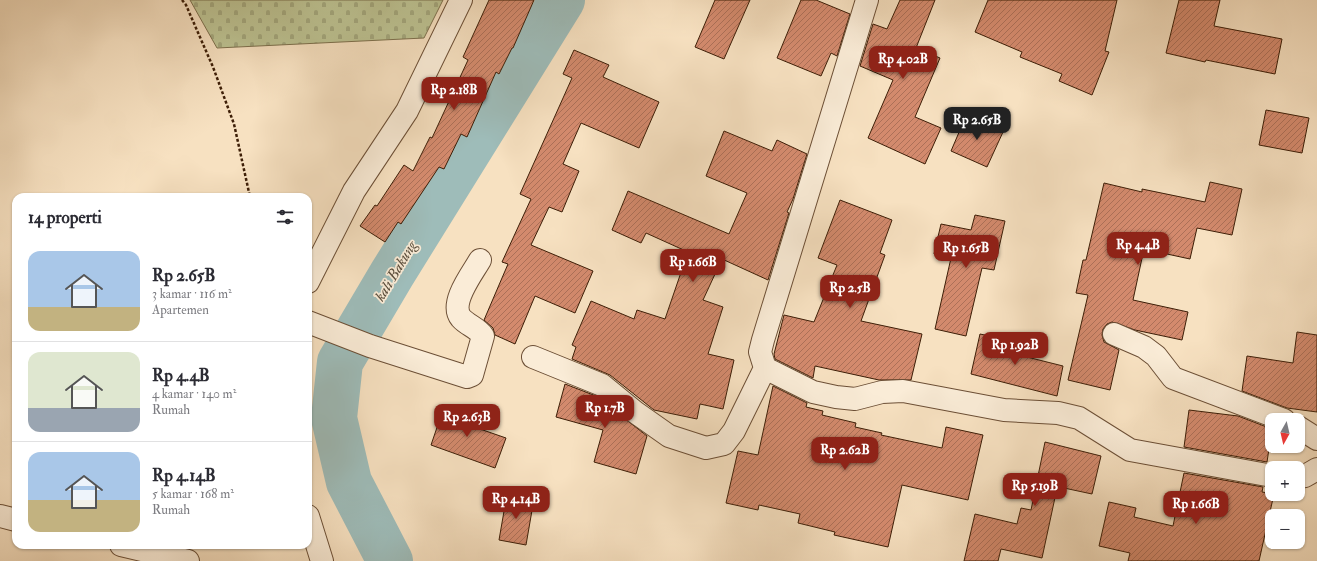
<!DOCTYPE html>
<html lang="id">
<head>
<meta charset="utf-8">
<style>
  body { margin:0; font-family:"IM FELL Double Pica",serif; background:#f2f2f3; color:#2b2b33; height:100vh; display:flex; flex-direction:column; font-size:15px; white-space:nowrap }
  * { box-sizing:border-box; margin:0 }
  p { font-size:13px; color:#7c7c81 }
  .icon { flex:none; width:22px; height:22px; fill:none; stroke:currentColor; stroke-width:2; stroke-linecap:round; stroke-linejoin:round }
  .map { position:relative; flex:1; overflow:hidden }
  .details { position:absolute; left:12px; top:193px; width:300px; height:356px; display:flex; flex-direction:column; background:#fff; border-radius:12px; box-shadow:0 1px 3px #0004 }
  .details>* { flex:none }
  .needle { width:26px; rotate:188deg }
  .fabs { position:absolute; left:1265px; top:413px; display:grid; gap:8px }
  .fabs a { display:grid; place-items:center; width:40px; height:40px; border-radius:8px; background:#fff; box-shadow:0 1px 3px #0004; font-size:20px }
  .price { position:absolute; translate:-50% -34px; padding:0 9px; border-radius:8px; background:#8f2418; color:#fff; font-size:13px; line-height:26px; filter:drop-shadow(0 1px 2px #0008) }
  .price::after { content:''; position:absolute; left:50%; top:24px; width:12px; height:9px; margin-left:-6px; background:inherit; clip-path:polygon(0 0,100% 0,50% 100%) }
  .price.selected { background:#222; color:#fff }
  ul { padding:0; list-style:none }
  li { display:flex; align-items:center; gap:12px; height:100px; padding:0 16px }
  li+li { border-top:1px solid #e1e1e2 }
  li span { display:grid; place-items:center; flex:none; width:112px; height:80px; border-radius:12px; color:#555 }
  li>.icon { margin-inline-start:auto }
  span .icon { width:48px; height:48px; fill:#fffc; stroke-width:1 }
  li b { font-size:17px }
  h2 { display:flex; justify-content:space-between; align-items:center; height:48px; padding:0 16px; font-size:17px }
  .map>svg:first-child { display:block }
  .cemetery { fill:url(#cemetery-stones); stroke:#7d704d }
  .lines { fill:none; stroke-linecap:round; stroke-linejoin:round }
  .river { stroke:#9ebcb9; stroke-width:46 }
  .building { fill:url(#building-hatch); stroke:#3d1e07 }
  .minor-casing { stroke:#6c4f36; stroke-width:24 }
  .path { stroke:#3d1e07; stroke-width:2.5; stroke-dasharray:3 2; stroke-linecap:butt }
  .minor { stroke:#faecd7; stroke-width:22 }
  .labels { text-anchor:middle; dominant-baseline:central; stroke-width:3.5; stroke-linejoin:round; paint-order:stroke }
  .water-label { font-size:15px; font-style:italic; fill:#5a4d3c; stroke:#faecd7 }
</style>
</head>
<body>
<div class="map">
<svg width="1317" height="561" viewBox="0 0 1317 561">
  <defs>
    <pattern id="cemetery-stones" width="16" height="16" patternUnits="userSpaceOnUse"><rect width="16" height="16" fill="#bdc393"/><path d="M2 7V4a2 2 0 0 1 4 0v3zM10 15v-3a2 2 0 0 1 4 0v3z" fill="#a3a77d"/></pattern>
    <pattern id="building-hatch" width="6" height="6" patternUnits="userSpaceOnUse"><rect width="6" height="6" fill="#d38a6d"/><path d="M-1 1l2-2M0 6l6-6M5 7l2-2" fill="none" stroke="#ac7058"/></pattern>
  </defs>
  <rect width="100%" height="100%" fill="#f7e1c1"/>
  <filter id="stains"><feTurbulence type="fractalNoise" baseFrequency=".005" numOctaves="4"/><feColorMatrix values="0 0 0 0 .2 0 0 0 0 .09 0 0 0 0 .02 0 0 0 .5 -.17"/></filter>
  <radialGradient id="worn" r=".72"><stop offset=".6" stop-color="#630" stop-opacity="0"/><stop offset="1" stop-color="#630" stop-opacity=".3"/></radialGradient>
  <path class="cemetery" d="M190 0H443L424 38 217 48Z"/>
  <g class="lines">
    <path class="river" d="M390 561 349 482 334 418 340 362 392 274 562 0"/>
  </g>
  <path class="building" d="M489 0H534L513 48H512L499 74 496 72 467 137 461 134 444 169 439 167 401 224 398 222 385 242 360 226 375 205 377 206 404 165 413 171 430 137 432 138 468 60 463 57Z
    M715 0H750L724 59 695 47Z
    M801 0H816L850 14 837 56 831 53 821 76 777 58Z
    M900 0H935L916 48 940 58 915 117 941 128 925 164 868 138 893 80 860 66 873 24 887 29Z
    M988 0H1117L1105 51 1109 52 1092 95 1059 81 1062 74 1020 57 1022 52 975 32Z
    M1179 0H1220L1214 26 1282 39 1275 74 1206 60 1205 62 1166 53Z
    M574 50 609 65 603 77 659 102 639 148 581 123 563 164 579 171 562 212 549 207 531 245 593 271 575 313 535 296 515 344 495 335 493 328 484 320 508 264 502 262 531 199 520 194 572 78 563 74Z
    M1266 110 1309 118 1302 153 1259 145Z
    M966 116 1003 132 987 167 951 151Z
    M724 131 772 151 777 140 807 154 793 199 787 212 789 213 768 280 722 259 703 300 723 307 708 354 734 360 723 409 700 404 697 419 654 410 610 375 572 359 576 347 572 345 591 301 634 319 637 310 665 319 688 252 646 233 641 243 612 230 628 191 729 234 747 193 706 176Z
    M1210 182 1242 189 1232 235 1197 228 1190 259 1144 249 1133 300 1188 312 1182 340 1135 330 1112 322 1107 324 1103 329 1102 335 1104 342 1119 350 1110 390 1068 380 1088 295 1076 293 1083 260H1086L1104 183 1142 192V189L1205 202Z
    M840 200 892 220 880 253 885 255 861 321 922 334 911 380H879L815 366 813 378 775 359 774 354 784 315 814 322 837 265 818 258Z
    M975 215 1005 221 994 270 982 268 966 336 935 329 951 258 934 254 941 224 971 230Z
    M1297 332 1317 335V412L1287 408 1242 391 1247 356 1293 363Z
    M980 334 1026 344 1023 356 1063 366 1057 396 971 374Z
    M565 384 596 396 647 436 636 474 594 462 603 430 556 417Z
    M773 386 807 403 806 407 823 411 822 415 856 423 855 427 882 433 881 435 942 448 946 427 983 435 968 500 902 485 888 547 834 535 835 532 798 523 800 514 759 505 758 510 726 503 738 451 758 455Z
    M444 407 483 420 480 429 506 438 495 468 431 445Z
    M1189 410 1238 416 1272 429 1267 462 1184 447Z
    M1045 442 1101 456 1092 494 1064 488 1062 495 1056 493 1042 558 1001 549 998 561H964L975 514 1017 524 1021 508 1031 510Z
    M1184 473 1263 487 1262 492 1274 494 1259 561H1128L1130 553 1099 546 1109 502 1136 508 1134 517 1173 526Z
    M507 494 534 499 526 545 499 540Z"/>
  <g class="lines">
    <defs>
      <path id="minor" d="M867 0 763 340 760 352 765 368 813 392 836 397 855 399 882 392 903 391 1004 410 1058 413 1079 418 1130 450 1272 476
        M308 282 354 191 407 111 461 0
        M308 322 370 346 467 377 472 375 483 336C478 328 467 325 461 318 449 303 472 274 480 260
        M1114 334 1144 347 1156 356 1173 378 1284 420
        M533 357 602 385 635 412 669 436 706 448 724 444 734 431 765 368
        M1298 427 1317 439
        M1298 477 1305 476 1317 469
        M0 516 16 520
        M308 516 322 561
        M121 545 188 561"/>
    </defs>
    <use href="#minor" class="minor-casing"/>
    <path class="path" d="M182 0 186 5 213 67 234 124 250 197"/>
    <use href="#minor" class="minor"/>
  </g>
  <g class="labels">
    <g class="water-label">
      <text transform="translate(396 271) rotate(-59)">kali Bakung</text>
    </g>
  </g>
  <rect width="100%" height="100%" filter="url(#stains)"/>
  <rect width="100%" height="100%" fill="url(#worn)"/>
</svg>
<div class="fabs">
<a><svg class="needle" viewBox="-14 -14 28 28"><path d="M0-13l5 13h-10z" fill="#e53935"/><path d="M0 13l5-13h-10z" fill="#7c7c81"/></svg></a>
<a>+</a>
<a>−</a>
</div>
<b class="price" style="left:903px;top:80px">Rp 4.02B</b>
<b class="price" style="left:454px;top:111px">Rp 2.18B</b>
<b class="price selected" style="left:977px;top:141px">Rp 2.65B</b>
<b class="price" style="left:1138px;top:266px">Rp 4.4B</b>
<b class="price" style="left:966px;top:269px">Rp 1.65B</b>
<b class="price" style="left:693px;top:283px">Rp 1.66B</b>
<b class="price" style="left:850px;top:309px">Rp 2.5B</b>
<b class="price" style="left:1015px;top:366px">Rp 1.92B</b>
<b class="price" style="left:605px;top:429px">Rp 1.7B</b>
<b class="price" style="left:467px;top:438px">Rp 2.63B</b>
<b class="price" style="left:845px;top:471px">Rp 2.62B</b>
<b class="price" style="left:1035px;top:507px">Rp 5.19B</b>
<b class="price" style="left:516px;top:520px">Rp 4.14B</b>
<b class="price" style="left:1196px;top:525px">Rp 1.66B</b>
<section class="details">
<h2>14 properti<svg class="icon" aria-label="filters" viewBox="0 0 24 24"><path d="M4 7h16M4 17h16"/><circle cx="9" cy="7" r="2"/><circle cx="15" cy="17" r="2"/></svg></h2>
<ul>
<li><span style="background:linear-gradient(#a9c7e8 70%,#c2b280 0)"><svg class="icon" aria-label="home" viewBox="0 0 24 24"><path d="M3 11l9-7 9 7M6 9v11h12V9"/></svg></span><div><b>Rp 2.65B</b><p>3 kamar · 116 m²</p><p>Apartemen</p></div></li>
<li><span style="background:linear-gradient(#dfe7d0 70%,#9aa5b1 0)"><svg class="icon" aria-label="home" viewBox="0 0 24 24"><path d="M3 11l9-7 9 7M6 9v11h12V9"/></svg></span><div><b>Rp 4.4B</b><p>4 kamar · 140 m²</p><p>Rumah</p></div></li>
<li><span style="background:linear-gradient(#a9c7e8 60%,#c2b280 0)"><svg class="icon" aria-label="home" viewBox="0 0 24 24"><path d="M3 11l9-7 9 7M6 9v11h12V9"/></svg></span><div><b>Rp 4.14B</b><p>5 kamar · 168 m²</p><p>Rumah</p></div></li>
</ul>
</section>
</div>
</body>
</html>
